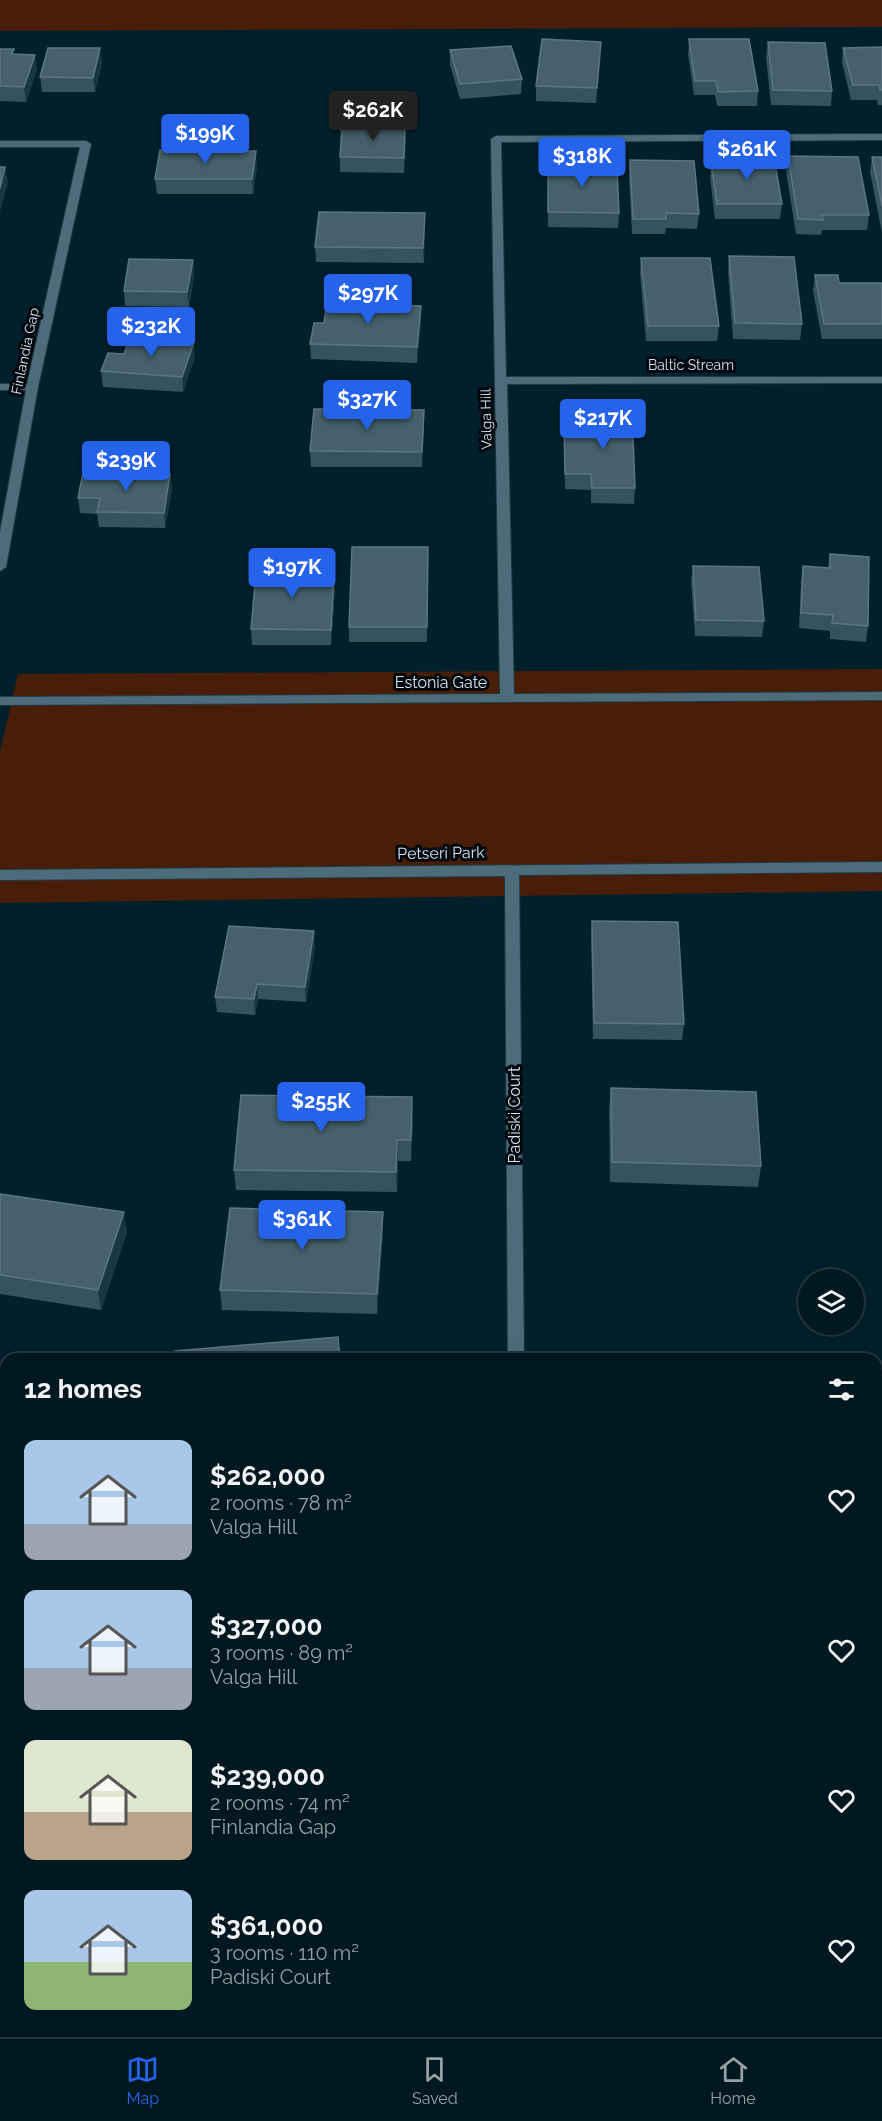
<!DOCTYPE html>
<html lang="en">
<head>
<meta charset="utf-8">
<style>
  body { margin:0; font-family:Raleway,sans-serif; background:#0c2129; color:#f1f3f6; height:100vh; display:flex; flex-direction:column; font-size:22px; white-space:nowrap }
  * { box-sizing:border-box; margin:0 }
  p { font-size:20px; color:#96a0a5 }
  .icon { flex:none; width:33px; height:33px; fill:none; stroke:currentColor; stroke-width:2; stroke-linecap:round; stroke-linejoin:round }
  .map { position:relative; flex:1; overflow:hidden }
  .sheet { position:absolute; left:0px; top:1353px; width:882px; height:684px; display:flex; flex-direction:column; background:#021820; border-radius:18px 18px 0 0; box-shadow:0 6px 24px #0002,0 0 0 2px #23373e }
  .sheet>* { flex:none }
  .buttons { position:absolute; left:798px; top:1269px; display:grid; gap:12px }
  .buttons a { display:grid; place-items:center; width:66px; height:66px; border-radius:50%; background:#021820; box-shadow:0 6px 24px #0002,0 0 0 2px #23373e; font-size:30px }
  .price { position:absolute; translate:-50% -51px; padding:0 14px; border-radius:6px; background:#2563eb; color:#fff; font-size:20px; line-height:39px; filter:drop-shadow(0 2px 3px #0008) }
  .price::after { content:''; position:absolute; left:50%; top:36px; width:18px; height:14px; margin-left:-9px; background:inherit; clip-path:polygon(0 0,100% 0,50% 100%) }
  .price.selected { background:#222; color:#fff }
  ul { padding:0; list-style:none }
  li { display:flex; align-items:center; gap:18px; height:150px; padding:0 24px }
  li span { display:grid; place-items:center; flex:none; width:168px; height:120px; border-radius:12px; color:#555 }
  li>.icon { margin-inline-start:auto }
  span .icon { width:72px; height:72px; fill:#fffc; stroke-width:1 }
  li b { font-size:26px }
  h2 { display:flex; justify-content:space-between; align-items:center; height:72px; padding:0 24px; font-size:26px }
  .tab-bar { display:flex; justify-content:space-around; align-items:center; height:84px; border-top:2px solid #23373e; background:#021820; font-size:16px; color:#96a0a5 }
  .tab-bar a { display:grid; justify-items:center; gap:3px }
  .tab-bar .selected { color:#2563eb }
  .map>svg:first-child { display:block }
  .green { fill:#481e09 }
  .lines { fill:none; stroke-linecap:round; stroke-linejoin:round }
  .minor-casing { stroke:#1f3b46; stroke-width:2 }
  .minor { fill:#4d6c79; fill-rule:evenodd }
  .wall { fill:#35525e }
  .shaded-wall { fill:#193743 }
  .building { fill:#46616c; stroke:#5b7680; stroke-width:1.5 }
  .labels { text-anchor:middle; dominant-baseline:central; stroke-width:6; stroke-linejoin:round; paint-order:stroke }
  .far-street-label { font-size:14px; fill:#d1e2e9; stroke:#01080d }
  .street-label { font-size:16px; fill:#d1e2e9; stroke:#01080d }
</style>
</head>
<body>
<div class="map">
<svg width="882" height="2037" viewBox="0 0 882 2037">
  <rect width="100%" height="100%" fill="#02202b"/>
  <path class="green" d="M0 0H882V27L0 31Z
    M882 669V891L0 903V752L18 674Z"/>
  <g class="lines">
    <defs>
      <path id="minor" d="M882 134V140L501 142 506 377H882V383L507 384 514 694 882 692V700L0 705V697L500 694 491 139 496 136Z
        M0 141H86L91 144 38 387 6 567 0 571V532L26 390H0V384H27L80 147H0Z
        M882 862V872L519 875 524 1359H508L505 876 0 880V870Z
        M882 1733V1754L876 1756V1735Z
        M0 1970 6 1972V1999L0 1997Z
        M25 2031H47L49 2037H27Z
        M514 2031H539L537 2037H512Z"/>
    </defs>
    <use href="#minor" class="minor-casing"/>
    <use href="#minor" class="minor"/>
  </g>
  <path class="wall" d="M689 39 758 91 757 106H717L715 95H694L688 54Z
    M601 42 596 103 536 101V86Z
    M768 42 832 91 831 106 771 105 766 57Z
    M882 47V105H878L877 100H851L842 62 843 48Z
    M0 49 14 54 37 69 26 102 0 101Z
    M450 50 522 79 521 94 460 99 450 65Z
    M102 63 95 92H42L40 77Z
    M405 126 404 173 340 172V157Z
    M739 156 782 204 780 219H715L710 177 711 162H738Z
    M788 156 869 215 867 230H822L821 235 796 234 786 171Z
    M872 157H882V233L870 172Z
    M548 159 582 166 619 213 618 228 548 227Z
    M630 160 699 214 697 229 666 228 665 234H632L629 175Z
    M257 166 253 194H157L155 179Z
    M425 213 424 263 316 262 315 247Z
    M729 256 802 324 800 340 733 339 728 271Z
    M641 258 719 326 717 341H646L640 273Z
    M193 260 194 275 189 307 125 306 124 291Z
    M815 275 839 283H882V339H822L813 291Z
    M421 306V321L417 363 311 359 310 344 324 323Z
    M195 357 183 392 103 387 101 371Z
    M424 410 422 467H311L310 451Z
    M585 412 635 488 634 504 591 503V490L565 489 564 428H584Z
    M170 474 172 489 165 528 99 527 97 514 80 513 78 498Z
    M428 547 427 642H349V627Z
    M830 554 868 626 866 642 830 639V631L799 628 801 582 803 566 828 568Z
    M284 562V572L334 573 335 588 331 645H252L251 629Z
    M693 566 764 621 762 637 695 636 691 581Z
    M592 921 684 1024 682 1040 593 1039 591 936Z
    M315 946 306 1002 258 999 255 1015 217 1012 215 997Z
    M611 1088 761 1166 758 1187 610 1182 609 1109Z
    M413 1117 411 1161H398L397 1192 236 1190 234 1170Z
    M0 1194 127 1232 101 1310 0 1294Z
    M383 1212V1233L377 1314 222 1310 220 1290Z
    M882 1416V1561L876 1555V1421Z
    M6 1598V1748L0 1742V1603Z
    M6 1760V1783L0 1766Z
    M721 2031H876L882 2037H719Z"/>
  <path class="shaded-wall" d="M100 48 102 63 95 92 93 78Z
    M35 55 37 69 26 102 24 87Z
    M405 126 406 141 404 173V158Z
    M256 151 257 166 253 194 252 179Z
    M5 167 8 182 0 212V188Z
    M425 213V228L424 263 423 248Z
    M193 260 194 275 189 307 187 292Z
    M421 306V321L417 363V347Z
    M194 342 195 357 183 392 182 377Z
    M424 410V425L422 467V452Z
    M170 474 172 489 165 528 164 513Z
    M334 573 335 588 331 645V630Z
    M314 931 315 946 306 1002 305 987Z
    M257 984 258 999 255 1015 254 999Z
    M412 1097 413 1117 411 1161V1140Z
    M397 1140 398 1161 397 1192 396 1172Z
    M124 1212 127 1232 101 1310 98 1290Z
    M383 1212V1233L377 1314V1294Z
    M6 1735V1745L3 1737Z"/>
  <path class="building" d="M542 39 601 42 597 88 536 86Z
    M689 39H749L758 91 718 92 716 81H695Z
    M768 42 825 43 832 91 773 90Z
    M511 46 522 79 460 84 450 50Z
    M882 47V90H880L879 85H853L843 48Z
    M48 48H100L93 78 40 77Z
    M0 49H14L12 54 35 55 24 87 0 86Z
    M342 126H405L404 158 340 157Z
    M160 150 256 151 252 179H155Z
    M739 156 774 157 782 204H717L711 162H740Z
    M788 156 858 157 869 215H822L823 220 798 219Z
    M872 157H882V206Z
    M548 159H582V166L617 167 619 213 548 212Z
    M630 160 694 161 699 214 666 213V219H633Z
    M0 167H5L0 188Z
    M319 212 425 213 423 248 315 247Z
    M729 256 794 257 802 324 735 323Z
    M641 258H710L719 326H648Z
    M129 259 193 260 187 292 124 291Z
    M815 275H838L839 283H882V324H824Z
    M327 302 421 306 417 347 310 344 314 323H324Z
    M130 337 194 342 182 377 101 371 108 353 124 354Z
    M314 409 424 410 422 452 310 451Z
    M585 412H632L635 488H592L591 474H565L564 428H585Z
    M83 472 170 474 164 513 97 512 100 498H78Z
    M352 547H428L427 627H349Z
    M830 554 869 557 868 626 832 623 833 615 801 613 803 566 830 568Z
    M257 562H284L283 572 334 573 331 630 251 629Z
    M693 566 759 567 764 621 696 620Z
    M592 921 678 922 684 1024 594 1023Z
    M229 926 314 931 305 987 257 984 254 999 215 997Z
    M611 1088 756 1092 761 1166 612 1162Z
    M241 1095 412 1097 411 1140H397L396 1172 234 1170Z
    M0 1194 124 1212 98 1290 0 1275Z
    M230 1208 383 1212 377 1294 220 1290Z
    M338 1337 340 1359H175V1351Z
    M882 1416V1544L876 1538V1421Z
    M6 1598V1735L3 1737 0 1733V1603Z
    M6 1760V1773L0 1765Z
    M876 2025 882 2031V2037H728L723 2031H876Z"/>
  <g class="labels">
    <g class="far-street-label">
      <text transform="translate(25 351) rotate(-78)">Finlandia Gap</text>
      <text x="691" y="365">Baltic Stream</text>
      <text transform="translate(486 419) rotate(-91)">Valga Hill</text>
    </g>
    <g class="street-label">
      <text x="441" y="682">Estonia Gate</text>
      <text transform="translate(441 853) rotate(-1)">Petseri Park</text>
      <text transform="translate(514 1115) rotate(-90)">Padiski Court</text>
    </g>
  </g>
</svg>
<div class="buttons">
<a><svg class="icon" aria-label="layers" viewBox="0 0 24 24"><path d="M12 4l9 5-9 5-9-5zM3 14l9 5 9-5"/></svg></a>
</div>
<b class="price selected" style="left:373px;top:142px">$262K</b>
<b class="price" style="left:205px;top:165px">$199K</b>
<b class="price" style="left:747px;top:181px">$261K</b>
<b class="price" style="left:582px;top:188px">$318K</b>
<b class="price" style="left:368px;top:325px">$297K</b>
<b class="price" style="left:151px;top:358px">$232K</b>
<b class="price" style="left:367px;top:431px">$327K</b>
<b class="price" style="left:603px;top:450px">$217K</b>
<b class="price" style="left:126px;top:492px">$239K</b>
<b class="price" style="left:292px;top:599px">$197K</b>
<b class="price" style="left:321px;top:1133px">$255K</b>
<b class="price" style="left:302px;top:1251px">$361K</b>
<section class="sheet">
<h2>12 homes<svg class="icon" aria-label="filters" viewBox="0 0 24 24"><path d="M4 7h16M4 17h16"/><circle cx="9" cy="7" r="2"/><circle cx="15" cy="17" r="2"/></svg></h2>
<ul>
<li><span style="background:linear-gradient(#a9c7e8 70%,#9aa5b1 0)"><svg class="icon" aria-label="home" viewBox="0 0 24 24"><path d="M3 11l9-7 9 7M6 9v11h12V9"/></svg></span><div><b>$262,000</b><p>2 rooms · 78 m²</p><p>Valga Hill</p></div><svg class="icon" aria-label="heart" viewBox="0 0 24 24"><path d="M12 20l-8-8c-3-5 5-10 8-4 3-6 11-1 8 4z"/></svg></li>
<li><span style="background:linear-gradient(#a9c7e8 65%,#9aa5b1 0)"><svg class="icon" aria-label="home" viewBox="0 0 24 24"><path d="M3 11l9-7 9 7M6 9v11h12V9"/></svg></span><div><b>$327,000</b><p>3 rooms · 89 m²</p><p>Valga Hill</p></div><svg class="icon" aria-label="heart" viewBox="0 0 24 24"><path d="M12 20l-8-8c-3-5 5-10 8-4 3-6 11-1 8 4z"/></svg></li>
<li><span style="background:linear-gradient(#dfe7d0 60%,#b9a48a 0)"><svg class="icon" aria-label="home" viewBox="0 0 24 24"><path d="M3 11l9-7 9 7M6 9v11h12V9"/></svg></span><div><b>$239,000</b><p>2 rooms · 74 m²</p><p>Finlandia Gap</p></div><svg class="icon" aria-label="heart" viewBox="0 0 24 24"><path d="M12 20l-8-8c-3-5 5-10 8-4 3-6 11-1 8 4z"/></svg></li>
<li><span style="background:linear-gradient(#a9c7e8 60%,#8fb573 0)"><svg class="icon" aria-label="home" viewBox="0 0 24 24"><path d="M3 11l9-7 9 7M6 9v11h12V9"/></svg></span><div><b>$361,000</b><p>3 rooms · 110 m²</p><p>Padiski Court</p></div><svg class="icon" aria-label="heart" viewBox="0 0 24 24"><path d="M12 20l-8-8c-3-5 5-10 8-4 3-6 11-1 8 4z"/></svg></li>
</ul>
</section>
</div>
<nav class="tab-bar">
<a class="selected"><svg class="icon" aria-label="map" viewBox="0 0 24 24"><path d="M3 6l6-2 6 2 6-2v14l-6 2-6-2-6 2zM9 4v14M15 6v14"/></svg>Map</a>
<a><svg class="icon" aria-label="saved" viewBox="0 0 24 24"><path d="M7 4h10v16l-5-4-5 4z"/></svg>Saved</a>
<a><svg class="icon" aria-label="home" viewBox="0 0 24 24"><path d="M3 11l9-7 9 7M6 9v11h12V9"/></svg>Home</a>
</nav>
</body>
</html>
